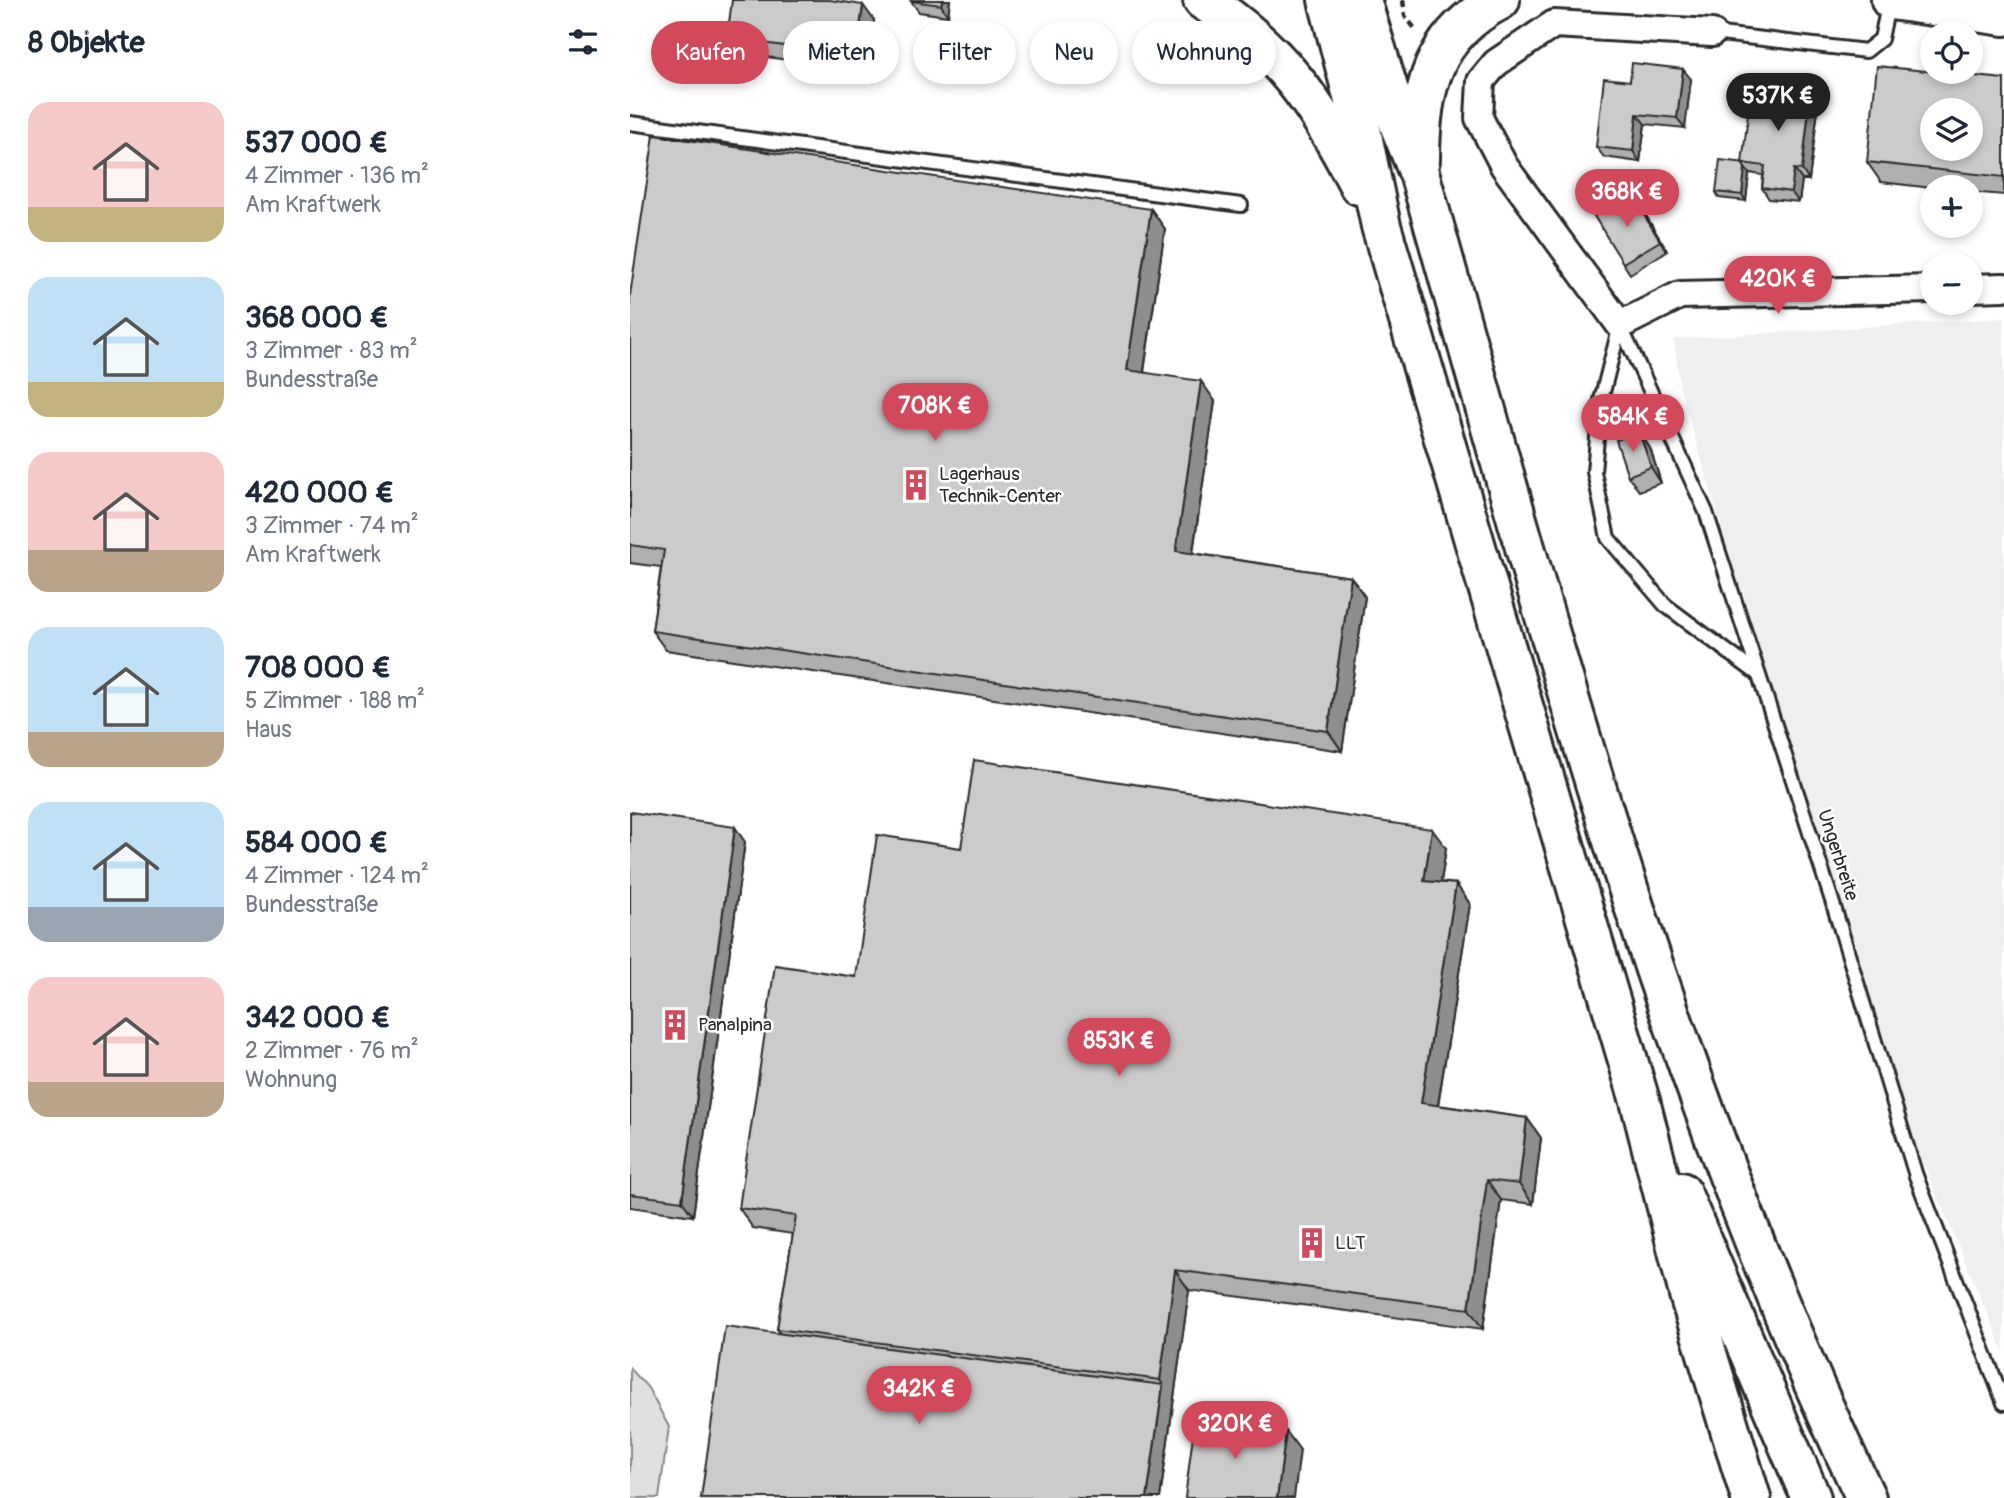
<!DOCTYPE html>
<html lang="de">
<head>
<meta charset="utf-8">
<style>
  body { margin:0; font-family:Pangolin,sans-serif; background:#f6f6f7; color:#1f2937; height:100vh; display:flex; flex-direction:column; font-size:26px; white-space:nowrap }
  * { box-sizing:border-box; margin:0 }
  p { font-size:23px; color:#747a83 }
  .icon { flex:none; width:38px; height:38px; fill:none; stroke:currentColor; stroke-width:2; stroke-linecap:round; stroke-linejoin:round }
  .map { position:relative; flex:1; overflow:hidden }
  .panel { display:flex; flex-direction:column; background:#fff; width:630px }
  .panel>* { flex:none }
  .hud { position:absolute; left:21px; top:21px; width:665px; height:63px; display:flex; gap:14px }
  .tools { position:absolute; left:1290px; top:21px; display:grid; gap:14px }
  .tools a { display:grid; place-items:center; width:63px; height:63px; border-radius:50%; background:#fff; box-shadow:0 4px 10px #0003; font-size:35px }
  .price { position:absolute; translate:-50% -60px; padding:0 16px; border-radius:24px; background:#d1495b; color:#fff; font-size:23px; line-height:46px; filter:drop-shadow(0 2px 4px #0008) }
  .price::after { content:''; position:absolute; left:50%; top:42px; width:21px; height:16px; margin-left:-10px; background:inherit; clip-path:polygon(0 0,100% 0,50% 100%) }
  .price.selected { background:#222; color:#fff }
  ul { padding:0; list-style:none }
  li { display:flex; align-items:center; gap:21px; height:175px; padding:0 28px }
  li span { display:grid; place-items:center; flex:none; width:196px; height:140px; border-radius:21px; color:#555 }
  li>.icon { margin-inline-start:auto }
  span .icon { width:84px; height:84px; fill:#fffc; stroke-width:1 }
  li b { font-size:30px }
  h2 { display:flex; justify-content:space-between; align-items:center; height:84px; padding:0 28px; font-size:30px }
  .pill { padding:0 24px; border-radius:32px; background:#fff; box-shadow:0 4px 10px #0003; font-size:24px; line-height:63px }
  .pill.selected { background:#d1495b; color:#fff }
  main { display:flex; flex:1; min-height:0 }
  .map>svg:first-child { display:block }
  .built { fill:#efefef }
  .green { fill:#e0e0e0; stroke:#868686; stroke-width:2 }
  .lines { fill:none; stroke-linecap:round; stroke-linejoin:round }
  .service-casing { stroke:#2b2b2b; stroke-width:18 }
  .minor-casing { stroke:#2b2b2b; stroke-width:32 }
  .primary-casing { stroke:#2b2b2b; stroke-width:44 }
  .motorway-casing { stroke:#2b2b2b; stroke-width:44 }
  .path { stroke:#2b2b2b; stroke-width:4.5; stroke-dasharray:7 5; stroke-linecap:butt }
  .service { stroke:#fff; stroke-width:12 }
  .minor { stroke:#fff; stroke-width:26 }
  .primary { stroke:#fff; stroke-width:38 }
  .motorway { stroke:#fff; stroke-width:38 }
  .wall { fill:#afafaf; stroke:#2b2b2b; stroke-width:2 }
  .shaded-wall { fill:#8e8e8e; stroke:#2b2b2b; stroke-width:2 }
  .building { fill:#cbcbcb; stroke:#2b2b2b; stroke-width:2; fill-rule:evenodd }
  .labels { text-anchor:middle; dominant-baseline:central; stroke-width:5; stroke-linejoin:round; paint-order:stroke }
  .poi-label { font-size:19px; fill:#2b2b2b; stroke:#fff; text-anchor:start }
  .street-label { font-size:19px; fill:#2b2b2b; stroke:#fff }
</style>
</head>
<body>
<main>
<section class="panel">
<h2>8 Objekte<svg class="icon" aria-label="filters" viewBox="0 0 24 24"><path d="M4 7h16M4 17h16"/><circle cx="9" cy="7" r="2"/><circle cx="15" cy="17" r="2"/></svg></h2>
<ul>
<li><span style="background:linear-gradient(#f6c9c9 75%,#c2b280 0)"><svg class="icon" aria-label="home" viewBox="0 0 24 24"><path d="M3 11l9-7 9 7M6 9v11h12V9"/></svg></span><div><b>537 000 €</b><p>4 Zimmer · 136 m²</p><p>Am Kraftwerk</p></div></li>
<li><span style="background:linear-gradient(#bfe0f5 75%,#c2b280 0)"><svg class="icon" aria-label="home" viewBox="0 0 24 24"><path d="M3 11l9-7 9 7M6 9v11h12V9"/></svg></span><div><b>368 000 €</b><p>3 Zimmer · 83 m²</p><p>Bundesstraße</p></div></li>
<li><span style="background:linear-gradient(#f6c9c9 70%,#b9a48a 0)"><svg class="icon" aria-label="home" viewBox="0 0 24 24"><path d="M3 11l9-7 9 7M6 9v11h12V9"/></svg></span><div><b>420 000 €</b><p>3 Zimmer · 74 m²</p><p>Am Kraftwerk</p></div></li>
<li><span style="background:linear-gradient(#bfe0f5 75%,#b9a48a 0)"><svg class="icon" aria-label="home" viewBox="0 0 24 24"><path d="M3 11l9-7 9 7M6 9v11h12V9"/></svg></span><div><b>708 000 €</b><p>5 Zimmer · 188 m²</p><p>Haus</p></div></li>
<li><span style="background:linear-gradient(#bfe0f5 75%,#9aa5b1 0)"><svg class="icon" aria-label="home" viewBox="0 0 24 24"><path d="M3 11l9-7 9 7M6 9v11h12V9"/></svg></span><div><b>584 000 €</b><p>4 Zimmer · 124 m²</p><p>Bundesstraße</p></div></li>
<li><span style="background:linear-gradient(#f6c9c9 75%,#b9a48a 0)"><svg class="icon" aria-label="home" viewBox="0 0 24 24"><path d="M3 11l9-7 9 7M6 9v11h12V9"/></svg></span><div><b>342 000 €</b><p>2 Zimmer · 76 m²</p><p>Wohnung</p></div></li>
</ul>
</section>
<div class="map">
<svg width="1374" height="1498" viewBox="0 0 1374 1498">
  <rect width="100%" height="100%" fill="#fff"/>
  <filter id="ink" filterUnits="userSpaceOnUse"><feTurbulence type="fractalNoise" baseFrequency=".0143" numOctaves="2"/><feDisplacementMap in="SourceGraphic" scale="14" xChannelSelector="R" yChannelSelector="G"/><feConvolveMatrix kernelMatrix="1 2 1 2 8 2 1 2 1" color-interpolation-filters="sRGB"/></filter>
  <g filter="url(#ink)">
    <path class="built" d="M1374 318V1352L1284 1142 1119 619 1050 388 1044 339Z"/>
    <path class="green" d="M0 1368 18 1388 39 1427 29 1498H0Z"/>
    <g class="lines">
      <defs>
        <path id="service" d="M1082 33 1236 51 1251 39 1259 1
          M0 123 611 205
          M990 325 1076 512 1204 907 1286 1176 1374 1403
          M990 325 970 404 964 472 978 538 1035 605 1129 675"/>
        <path id="minor" d="M1082 33 924 24 866 63 851 81 849 118 874 166 990 325 1050 295 1302 289
          M1340 288 1374 287"/>
        <path id="primary" d="M1261 0 1374 16"/>
        <path id="motorway" d="M573 0C652 51 687 103 729 185
          M698 0 728 116 751 226 1010 1101 1060 1298 1121 1498
          M731 0 769 124 790 176C917 624 1034 1076 1236 1498
          M790 160C790 89 802 35 870 0
          M1051 1192 1181 1498"/>
      </defs>
      <use href="#service" class="service-casing"/>
      <use href="#minor" class="minor-casing"/>
      <use href="#primary" class="primary-casing"/>
      <use href="#motorway" class="motorway-casing"/>
      <path class="path" d="M773 0 775 16 786 30"/>
      <use href="#service" class="service"/>
      <use href="#minor" class="minor"/>
      <use href="#primary" class="primary"/>
      <use href="#motorway" class="motorway"/>
    </g>
    <path class="wall" d="M320 0 318 16 289 12 281 1Z
      M244 20 237 71 108 53 97 38Z
      M1061 79 1055 128 1015 124 1010 162 974 157 966 147 1000 81Z
      M1374 79V195L1340 192V187L1302 188 1251 182 1237 162Z
      M1190 94 1179 180H1172L1169 202 1139 199 1132 188 1133 175 1119 173 1116 201 1089 198 1086 192 1112 163 1151 95Z
      M1009 204 1037 251 1000 274 993 263Z
      M521 209 535 229 514 372 585 401 563 553 721 577 735 597 712 751 36 650 22 631 31 567 0 563V295Z
      M1009 432 1020 448 1031 483 1009 491 998 476Z
      M0 812 115 842 63 1216 0 1207Z
      M331 848H816L811 882 826 884 840 904 808 1105 897 1118 911 1138 903 1204 871 1200 853 1329 559 1290 530 1498H71L150 1333 147 1329 163 1234 123 1228 109 1208 226 977Z"/>
    <path class="shaded-wall" d="M312 0H320L318 16 311 5Z
      M233 5 244 20 237 71 226 56Z
      M1053 69 1061 79 1055 128 1047 118Z
      M1182 83 1190 94 1179 180 1172 170Z
      M1007 114 1015 124 1010 162 1003 151Z
      M1115 168 1119 173 1116 201 1112 195Z
      M1164 169 1172 180 1169 202 1161 192Z
      M1001 194 1009 204 1037 251 1030 241Z
      M521 209 535 229 511 390 497 370Z
      M571 381 585 401 560 571 546 551Z
      M1009 432 1020 448 1031 483 1021 467Z
      M721 577 735 597 712 751 698 731Z
      M105 827 115 842 63 1216 52 1201Z
      M802 829 816 848 808 901 794 881Z
      M826 884 840 904 805 1123 791 1103Z
      M897 1118 911 1138 903 1204 889 1184Z
      M857 1180 871 1200 853 1329 839 1309Z
      M545 1270 559 1290 530 1498H517L533 1385 530 1380Z
      M656 1431 670 1450 664 1498H647Z"/>
    <path class="building" d="M102 0H200L233 5 226 56 97 38Z
      M282 0H312L311 5 281 1Z
      M1002 63 1053 69 1047 118 1007 114 1003 151 966 147 974 78 1000 81Z
      M1247 66 1374 79V177L1237 162ZM1302 110H1340V149H1302Z
      M1152 80 1182 83 1172 170 1164 169 1161 192 1132 188 1135 166 1112 163 1121 91 1151 95Z
      M24 135 521 209 497 370 571 381 546 551 721 577 698 731 22 631 34 550 0 545V295Z
      M1090 160 1116 163H1112L1115 168 1112 195 1086 192Z
      M1001 194 1030 241 993 263 964 216Z
      M1009 432 1021 467 998 476 986 440Z
      M344 760 802 829 794 881 826 884 791 1103 897 1118 889 1184 857 1180 839 1309 545 1270 530 1380 147 1329 166 1216 109 1208 145 965 226 977 247 835 331 848Z
      M0 812 105 827 52 1201 0 1194Z
      M95 1326 533 1385 517 1498H71Z
      M565 1419 656 1431 647 1498H555Z"/>
  </g>
  <defs>
    <symbol id="building-bare" viewBox="-9 -9 18 18"><path d="M-4-6H4V6H1V3H-1V6H-4ZM-2.5-4.3h1.7v1.8h-1.7ZM.8-4.3h1.7v1.8H.8ZM-2.5-1h1.7V.8h-1.7ZM.8-1h1.7V.8H.8Z" fill="#d1495b" stroke="#fff" stroke-width="2.5" paint-order="stroke"/></symbol>
  </defs>
  <g fill-rule="evenodd">
    <use href="#building-bare" x="264" y="463" width="44" height="44"/>
    <use href="#building-bare" x="23" y="1003" width="44" height="44"/>
    <use href="#building-bare" x="660" y="1221" width="44" height="44"/>
  </g>
  <g class="labels">
    <g class="poi-label">
      <text x="309" y="474">Lagerhaus<tspan x="309" dy="22">Technik-Center</tspan></text>
      <text x="68" y="1025">Panalpina</text>
      <text x="705" y="1243">LLT</text>
    </g>
    <g class="street-label">
      <text transform="translate(1208 855) rotate(72)">Ungerbreite</text>
    </g>
  </g>
</svg>
<div class="tools">
<a><svg class="icon" aria-label="locate" viewBox="0 0 24 24"><circle cx="12" cy="12" r="6"/><path d="M12 2v4M12 18v4M2 12h4M18 12h4"/></svg></a>
<a><svg class="icon" aria-label="layers" viewBox="0 0 24 24"><path d="M12 4l9 5-9 5-9-5zM3 14l9 5 9-5"/></svg></a>
<a>+</a>
<a>−</a>
</div>
<b class="price selected" style="left:1148px;top:133px">537K €</b>
<b class="price" style="left:997px;top:229px">368K €</b>
<b class="price" style="left:1148px;top:316px">420K €</b>
<b class="price" style="left:305px;top:443px">708K €</b>
<b class="price" style="left:1003px;top:454px">584K €</b>
<b class="price" style="left:489px;top:1078px">853K €</b>
<b class="price" style="left:289px;top:1426px">342K €</b>
<b class="price" style="left:605px;top:1461px">320K €</b>
<div class="hud">
<a class="pill selected">Kaufen</a>
<a class="pill">Mieten</a>
<a class="pill">Filter</a>
<a class="pill">Neu</a>
<a class="pill">Wohnung</a>
</div>
</div>
</main>
</body>
</html>
